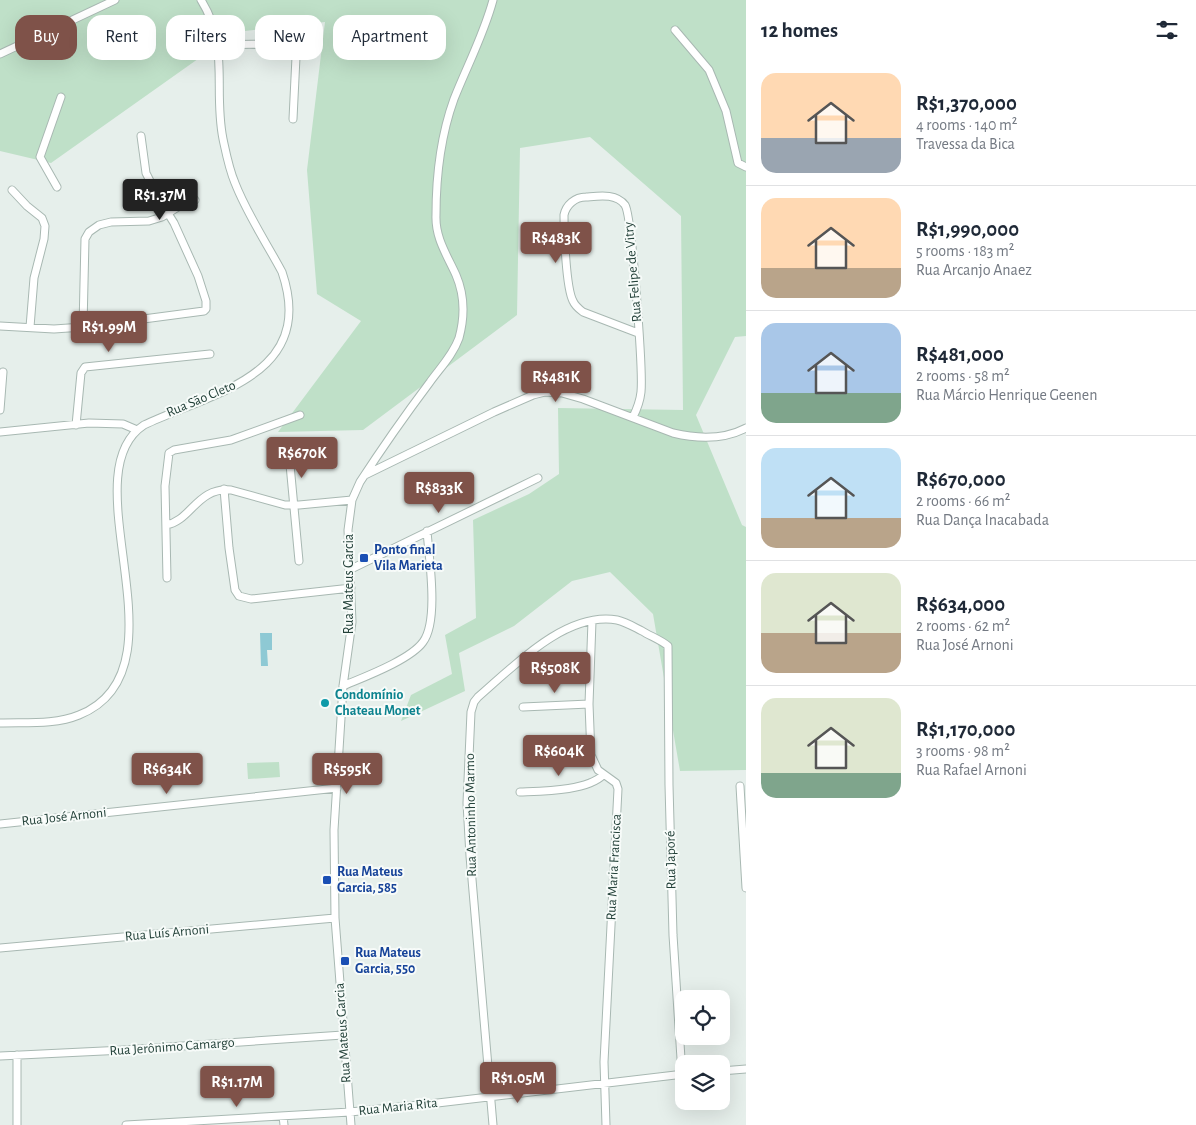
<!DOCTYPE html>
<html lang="en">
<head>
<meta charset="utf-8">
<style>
  body { margin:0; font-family:"Alegreya Sans",sans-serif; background:#f6f6f7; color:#1f2937; height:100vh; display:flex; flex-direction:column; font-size:19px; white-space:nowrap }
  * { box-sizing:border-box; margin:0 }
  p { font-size:16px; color:#747a83 }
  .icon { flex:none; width:28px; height:28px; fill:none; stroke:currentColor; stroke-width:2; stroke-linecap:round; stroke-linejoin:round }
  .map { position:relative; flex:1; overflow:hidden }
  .panel { display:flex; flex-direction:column; background:#fff; width:450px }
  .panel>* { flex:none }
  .top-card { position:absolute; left:15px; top:15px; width:475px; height:45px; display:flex; gap:10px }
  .fabs { position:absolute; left:675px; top:990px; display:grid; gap:10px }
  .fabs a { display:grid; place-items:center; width:55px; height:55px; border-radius:10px; background:#fff; box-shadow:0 5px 20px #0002; font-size:25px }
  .price { position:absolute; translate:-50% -42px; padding:0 11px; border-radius:5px; background:#7f5249; color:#fff; font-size:16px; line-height:32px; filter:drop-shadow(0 1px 2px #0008) }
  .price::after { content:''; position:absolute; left:50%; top:30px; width:15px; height:11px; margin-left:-8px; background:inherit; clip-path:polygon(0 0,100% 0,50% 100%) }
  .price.active { background:#222; color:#fff }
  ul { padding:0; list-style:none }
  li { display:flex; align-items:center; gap:15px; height:125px; padding:0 15px }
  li+li { border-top:1px solid #e0e1e3 }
  li span { display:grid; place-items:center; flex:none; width:140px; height:100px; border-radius:15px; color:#555 }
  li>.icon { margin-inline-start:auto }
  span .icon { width:60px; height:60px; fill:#fffc; stroke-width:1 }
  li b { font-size:21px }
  h2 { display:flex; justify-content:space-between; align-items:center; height:60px; padding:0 15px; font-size:21px }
  .tag { padding:0 18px; border-radius:15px; background:#fff; box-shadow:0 5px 20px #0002; font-size:18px; line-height:45px }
  .tag.active { background:#7f5249; color:#fff }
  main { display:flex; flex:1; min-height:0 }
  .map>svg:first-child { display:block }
  .green { fill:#bfe0c8 }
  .water { fill:#8ec9d4 }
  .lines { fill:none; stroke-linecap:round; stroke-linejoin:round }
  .minor-casing { stroke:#a8b8b2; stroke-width:9 }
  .minor { stroke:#fff; stroke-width:7 }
  .transit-dot { fill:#1a4fb4; stroke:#f7fbf9; stroke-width:2 }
  .culture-dot { fill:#0f9aa8; stroke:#f7fbf9; stroke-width:2 }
  .labels { text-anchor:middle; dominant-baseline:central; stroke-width:4; stroke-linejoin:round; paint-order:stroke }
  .street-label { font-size:14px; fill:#24423a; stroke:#f7fbf9 }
  .transit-label { font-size:14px; font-weight:bold; fill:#164399; stroke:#f7fbf9; text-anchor:start }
  .culture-label { font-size:14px; font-weight:bold; fill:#0d838f; stroke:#f7fbf9; text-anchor:start }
</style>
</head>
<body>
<main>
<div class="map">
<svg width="746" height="1125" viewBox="0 0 746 1125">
  <rect width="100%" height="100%" fill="#e6efeb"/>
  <path class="green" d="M0 0H746V336L735 337 696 415 742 525 746 527V770L680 771 653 614 610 572 572 581 514 626 459 653 465 691 401 721 411 695 452 674 445 635 476 618 473 520 529 494 559 474 558 408 683 410 681 216 590 137 520 148 517 315 363 430 278 432 361 321 317 294 307 170 325 22 236 32 51 163 0 151Z
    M279 762 280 777 248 779 247 763Z"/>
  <path class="water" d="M260 633H272V650H267L268 666H261Z"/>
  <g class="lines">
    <defs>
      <path id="minor" d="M675 30 709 70 726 111 738 163 746 167
        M218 45C234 45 282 41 294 51L296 57 293 119
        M0 54 115 0
        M57 187 40 157 61 97
        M12 190 27 206 42 218 45 226 44 239 34 278 30 327
        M0 326 54 329 83 327 204 311 206 309V301L198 276 174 223 159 199 146 173 141 136
        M83 327 85 239 89 232 99 225 111 222 149 221 162 217 178 207 195 200
        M0 410 3 372
        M633 417C637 409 640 401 641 392 643 371 632 216 625 205 616 193 599 196 586 197 575 197 566 205 564 215 564 232 566 288 573 301 575 306 579 309 583 312L638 333
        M76 425 81 373 85 367 210 354
        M0 432 89 423 123 424 137 430
        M289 454 299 561
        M365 475 494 412 533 395 545 392 562 393 583 399 673 433C698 439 723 440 746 428
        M224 489 229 548 235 590 239 596 251 599 351 588
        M166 525C191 521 197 487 231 490L285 505H299L352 500
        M349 570 538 478
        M167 578 165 486 169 453 174 450 231 440 300 415
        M592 621 589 704 591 755 598 770 616 783 618 789 604 1062 606 1125
        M343 686C364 677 410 660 423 642 439 621 429 558 427 531
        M523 707 589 704
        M0 723C25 722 55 725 79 715 192 670 67 475 144 425 214 392 317 375 282 272 266 242 247 214 235 183 229 169 226 153 223 139 213 90 230 46 201 0
        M740 786 746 888
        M520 792C543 791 587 791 603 775
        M0 824 337 788
        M0 948 335 918
        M0 1056 124 1050 343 1035
        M721 1071 746 1069
        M283 1116 284 1125
        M17 1125V1055
        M126 1125 350 1112 429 1104 684 1074
        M351 1125 335 918 334 830 343 686 352 622 348 530 352 500 360 482C382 448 406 414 430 382 440 368 453 355 459 338 465 316 465 296 456 275 447 255 435 238 436 215 436 176 441 135 454 99 467 66 484 34 493 0
        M493 1125 470 856 467 803 471 712 474 702 478 697C513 667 566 611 617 620 626 622 634 627 642 631 650 636 661 640 668 646L669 785 673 935 682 1074"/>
    </defs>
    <use href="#minor" class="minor-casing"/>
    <use href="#minor" class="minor"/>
  </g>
  <g class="transit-dot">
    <rect x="359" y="553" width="10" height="10" rx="2.5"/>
    <rect x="322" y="875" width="10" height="10" rx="2.5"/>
    <rect x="340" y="956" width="10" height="10" rx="2.5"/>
  </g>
  <circle class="culture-dot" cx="325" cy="703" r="5"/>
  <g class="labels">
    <g class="street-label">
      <text transform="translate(633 272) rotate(-95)">Rua Felipe de Vitry</text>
      <text transform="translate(201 399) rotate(-23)">Rua São Cleto</text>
      <text transform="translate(349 584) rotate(-90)">Rua Mateus Garcia</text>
      <text transform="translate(471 815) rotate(-91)">Rua Antoninho Marmo</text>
      <text transform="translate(64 817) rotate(-6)">Rua José Arnoni</text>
      <text transform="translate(671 860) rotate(-91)">Rua Japoré</text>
      <text transform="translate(614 867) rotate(-87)">Rua Maria Francisca</text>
      <text transform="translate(167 933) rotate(-5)">Rua Luís Arnoni</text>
      <text transform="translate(343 1033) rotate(-94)">Rua Mateus Garcia</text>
      <text transform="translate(172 1047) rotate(-4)">Rua Jerônimo Camargo</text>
      <text transform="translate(398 1107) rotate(-6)">Rua Maria Rita</text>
    </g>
    <g class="transit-label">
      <text x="374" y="550">Ponto final<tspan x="374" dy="16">Vila Marieta</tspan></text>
      <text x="337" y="872">Rua Mateus<tspan x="337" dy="16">Garcia, 585</tspan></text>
      <text x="355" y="953">Rua Mateus<tspan x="355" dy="16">Garcia, 550</tspan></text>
    </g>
    <g class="culture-label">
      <text x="335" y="695">Condomínio<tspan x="335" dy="16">Chateau Monet</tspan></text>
    </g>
  </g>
</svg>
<div class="fabs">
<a><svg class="icon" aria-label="locate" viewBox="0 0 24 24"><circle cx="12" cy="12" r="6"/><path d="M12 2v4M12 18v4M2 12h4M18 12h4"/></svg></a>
<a><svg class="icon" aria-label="layers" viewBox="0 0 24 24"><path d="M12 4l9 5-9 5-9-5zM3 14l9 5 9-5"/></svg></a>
</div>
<b class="price active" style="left:160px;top:221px">R$1.37M</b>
<b class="price" style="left:556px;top:264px">R$483K</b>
<b class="price" style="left:109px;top:353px">R$1.99M</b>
<b class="price" style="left:556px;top:403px">R$481K</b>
<b class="price" style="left:302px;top:479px">R$670K</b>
<b class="price" style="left:439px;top:514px">R$833K</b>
<b class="price" style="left:555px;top:694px">R$508K</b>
<b class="price" style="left:559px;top:777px">R$604K</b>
<b class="price" style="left:167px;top:795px">R$634K</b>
<b class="price" style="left:347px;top:795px">R$595K</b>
<b class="price" style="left:518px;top:1104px">R$1.05M</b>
<b class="price" style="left:237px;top:1108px">R$1.17M</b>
<div class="top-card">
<a class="tag active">Buy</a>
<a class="tag">Rent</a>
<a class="tag">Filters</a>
<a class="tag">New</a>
<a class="tag">Apartment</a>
</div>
</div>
<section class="panel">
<h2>12 homes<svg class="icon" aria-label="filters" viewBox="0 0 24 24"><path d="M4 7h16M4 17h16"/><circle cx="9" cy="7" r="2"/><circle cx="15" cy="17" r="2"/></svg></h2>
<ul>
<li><span style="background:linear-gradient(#ffd9b3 65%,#9aa5b1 0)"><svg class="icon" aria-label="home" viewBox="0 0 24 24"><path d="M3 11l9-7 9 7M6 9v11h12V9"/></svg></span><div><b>R$1,370,000</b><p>4 rooms · 140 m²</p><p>Travessa da Bica</p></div></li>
<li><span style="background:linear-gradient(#ffd9b3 70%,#b9a48a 0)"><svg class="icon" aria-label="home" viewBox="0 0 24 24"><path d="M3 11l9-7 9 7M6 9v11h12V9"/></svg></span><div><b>R$1,990,000</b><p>5 rooms · 183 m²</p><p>Rua Arcanjo Anaez</p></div></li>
<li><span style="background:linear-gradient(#a9c7e8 70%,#7fa58c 0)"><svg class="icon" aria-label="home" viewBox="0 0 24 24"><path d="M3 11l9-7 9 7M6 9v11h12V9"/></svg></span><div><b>R$481,000</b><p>2 rooms · 58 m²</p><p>Rua Márcio Henrique Geenen</p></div></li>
<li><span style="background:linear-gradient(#bfe0f5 70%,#b9a48a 0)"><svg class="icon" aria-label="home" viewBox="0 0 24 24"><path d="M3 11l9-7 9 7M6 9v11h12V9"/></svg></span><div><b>R$670,000</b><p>2 rooms · 66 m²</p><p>Rua Dança Inacabada</p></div></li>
<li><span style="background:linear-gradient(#dfe7d0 60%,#b9a48a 0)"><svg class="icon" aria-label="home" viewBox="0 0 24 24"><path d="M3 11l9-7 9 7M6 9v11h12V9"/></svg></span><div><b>R$634,000</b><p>2 rooms · 62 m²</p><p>Rua José Arnoni</p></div></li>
<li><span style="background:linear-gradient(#dfe7d0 75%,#7fa58c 0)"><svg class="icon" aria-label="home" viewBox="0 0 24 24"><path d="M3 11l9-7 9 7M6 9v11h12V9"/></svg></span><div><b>R$1,170,000</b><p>3 rooms · 98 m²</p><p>Rua Rafael Arnoni</p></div></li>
</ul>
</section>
</main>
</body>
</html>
